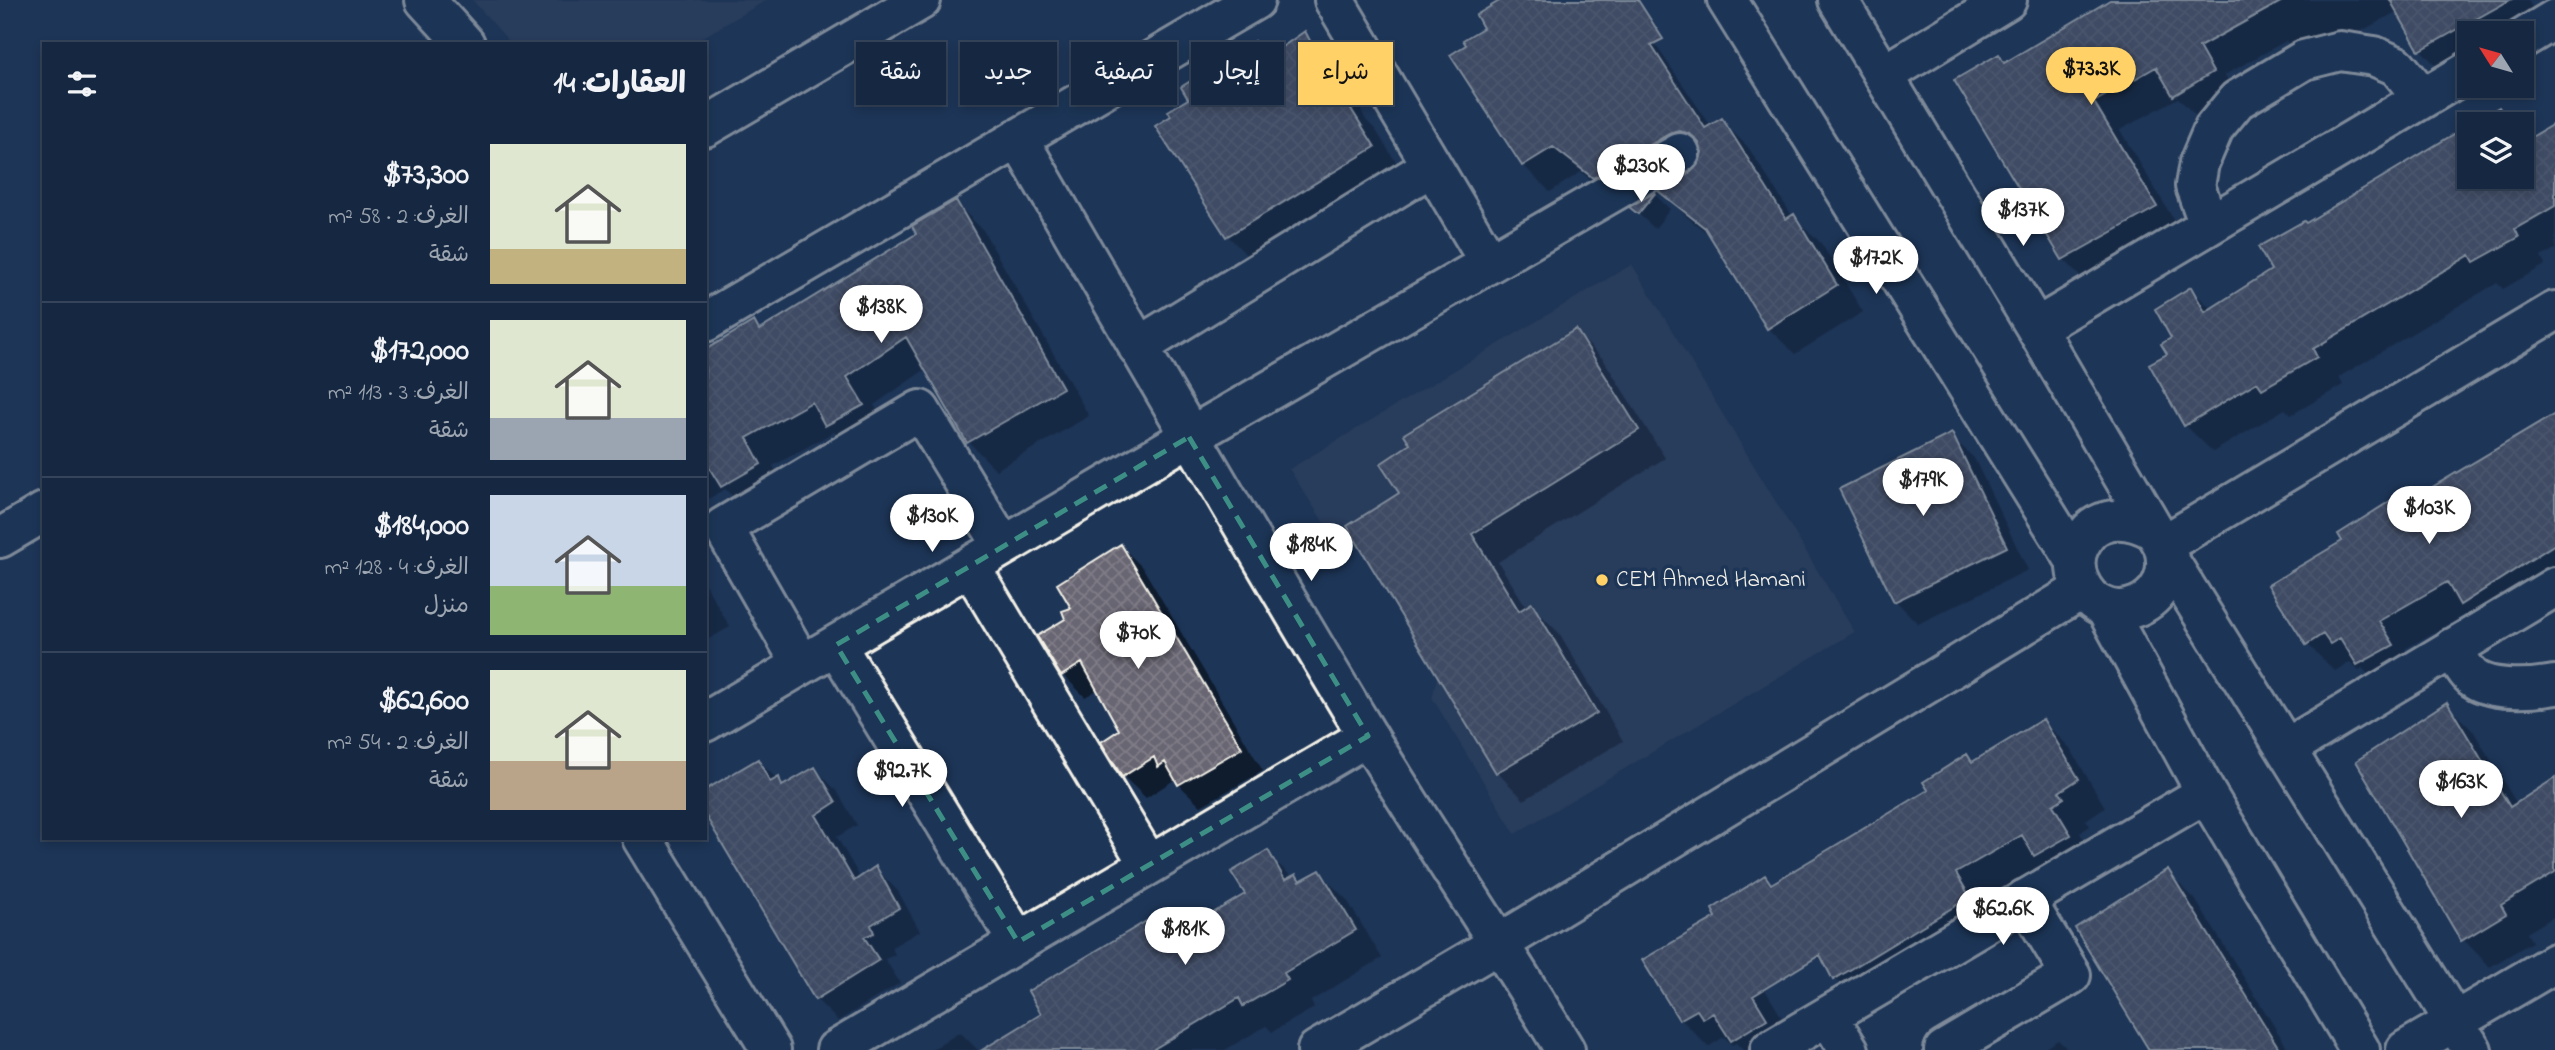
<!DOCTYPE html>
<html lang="ar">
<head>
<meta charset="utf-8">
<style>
  body { margin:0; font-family:"Indie Flower","Playpen Sans Arabic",sans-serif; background:#23344c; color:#f1f3f6; direction:rtl; height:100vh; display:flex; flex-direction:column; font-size:26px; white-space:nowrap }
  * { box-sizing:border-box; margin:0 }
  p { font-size:23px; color:#9ea6b1 }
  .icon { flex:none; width:38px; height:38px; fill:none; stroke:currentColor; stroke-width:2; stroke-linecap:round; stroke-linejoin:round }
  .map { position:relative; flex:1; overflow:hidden; direction:ltr }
  .panel { position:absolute; left:42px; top:42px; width:665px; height:798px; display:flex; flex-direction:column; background:#162841; border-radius:0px; box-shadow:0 4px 10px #0003,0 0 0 2px #35445a; direction:rtl }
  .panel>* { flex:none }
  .hud { position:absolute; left:728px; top:42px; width:665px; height:63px; direction:rtl; display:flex; gap:14px }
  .needle { width:46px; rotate:307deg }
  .controls { position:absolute; left:2457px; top:21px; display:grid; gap:14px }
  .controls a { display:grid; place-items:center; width:77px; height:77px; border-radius:0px; background:#162841; box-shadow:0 4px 10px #0003,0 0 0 2px #35445a; font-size:35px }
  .price { position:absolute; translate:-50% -60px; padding:0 16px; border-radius:24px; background:#fff; color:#222; font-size:23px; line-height:46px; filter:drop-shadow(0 2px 4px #0008) }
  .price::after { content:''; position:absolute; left:50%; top:42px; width:21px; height:16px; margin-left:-10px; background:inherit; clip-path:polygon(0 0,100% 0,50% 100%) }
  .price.selected { background:#ffd166; color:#111 }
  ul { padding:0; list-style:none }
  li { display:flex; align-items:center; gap:21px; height:175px; padding:0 21px }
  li+li { border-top:2px solid #35445a }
  li span { display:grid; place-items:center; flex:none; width:196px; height:140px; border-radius:0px; color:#555 }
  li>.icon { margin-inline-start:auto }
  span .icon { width:84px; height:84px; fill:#fffc; stroke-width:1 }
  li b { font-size:30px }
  h2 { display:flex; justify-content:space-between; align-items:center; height:84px; padding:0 21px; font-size:30px }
  .tag { padding:0 24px; border-radius:0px; background:#162841; box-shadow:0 4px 10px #0003,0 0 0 2px #35445a; font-size:24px; line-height:63px }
  .tag.selected { background:#ffd166; color:#111 }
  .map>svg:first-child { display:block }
  .built { fill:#34445f }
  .shadow { fill:#0007 }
  .building { fill:url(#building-cross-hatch); stroke:#f4f1e8; stroke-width:2 }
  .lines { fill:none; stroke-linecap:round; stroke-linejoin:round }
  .minor-casing { stroke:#f4f1e8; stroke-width:44 }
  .major-casing { stroke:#f4f1e8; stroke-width:44 }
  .minor { stroke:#1d3557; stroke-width:38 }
  .major { stroke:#1d3557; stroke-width:38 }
  .marked { fill:none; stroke:#3d8f86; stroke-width:5; stroke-dasharray:14 9; stroke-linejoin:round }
  .poi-dot { fill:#ffd166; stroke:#1d3557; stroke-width:2.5 }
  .labels { text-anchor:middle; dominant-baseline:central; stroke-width:7; stroke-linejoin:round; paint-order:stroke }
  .poi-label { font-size:23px; fill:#f4f1e8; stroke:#1d3557; text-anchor:start }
</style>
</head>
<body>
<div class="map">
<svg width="2555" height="1050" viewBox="0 0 2555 1050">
  <defs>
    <pattern id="building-cross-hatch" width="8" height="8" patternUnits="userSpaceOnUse" patternTransform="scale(1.75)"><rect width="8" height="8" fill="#696673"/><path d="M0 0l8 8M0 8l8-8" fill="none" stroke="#7f7c87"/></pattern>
  </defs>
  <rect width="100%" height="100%" fill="#1d3557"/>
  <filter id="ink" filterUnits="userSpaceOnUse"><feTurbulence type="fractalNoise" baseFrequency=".0143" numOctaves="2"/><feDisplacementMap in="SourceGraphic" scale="14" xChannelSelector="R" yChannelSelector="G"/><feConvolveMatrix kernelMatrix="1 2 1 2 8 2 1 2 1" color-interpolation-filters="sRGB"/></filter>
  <g filter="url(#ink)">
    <path class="built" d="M472 0H767L692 44H511Z
      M1632 264 1855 632 1515 834 1432 698 1437 676 1429 663 1435 660 1428 648 1422 651 1348 526 1327 528 1289 469Z"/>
    <path class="shadow" d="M1504 0H1632L1655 44 1711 126 1721 120 1748 147 1793 217 1821 243 1863 312 1795 354 1768 328 1713 238 1687 217 1661 191 1692 173 1702 159 1621 204 1581 172 1550 192 1523 165 1468 46 1485 28Z
      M2113 0H2528L2542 25 2522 33H2469V66L2448 78 2421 50 2398 11 2307 61 2286 41 2225 75 2240 100 2202 122 2178 98 2120 130 2183 235 2091 286 2063 259 1999 56 2007 64Z
      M1305 34 1339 68 1366 120 1375 129 1408 181 1262 271 1228 236 1158 127 1173 116 1253 44 1263 53 1282 49Z
      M2498 109 2513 124H2473Z
      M2522 133 2532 139 2555 134V249L2541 257 2545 265 2503 289 2497 283 2339 377 2343 385 2291 415 2285 409 2213 452 2185 425 2169 354 2191 289 2212 310 2274 270 2306 225 2415 189 2469 155V177H2522Z
      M1655 195 1670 209 1655 229 1632 208Z
      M956 203 983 230 1089 416 996 470 969 442 926 369 874 405 890 433 854 453 834 432 773 466 788 492 750 514 725 489 705 501V365L754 324 761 330 919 234Z
      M1576 332 1603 359 1665 458 1498 562 1527 608 1531 605 1559 633 1623 741 1524 800 1497 772 1401 494Z
      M2555 424V591L2489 631 2470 612 2405 649 2420 673 2386 692 2362 668 2359 670 2350 662 2335 671 2307 644 2345 542 2392 502 2399 509Z
      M1951 436 1974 458 2028 570 1918 624 1896 601 1842 490Z
      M1121 546 1143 568 1263 771 1201 806 1174 780 1146 798 1123 776 1122 730 1099 689 1085 697 1063 675 1040 636 1068 620Z
      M705 584 730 627 705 641Z
      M2446 704 2474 732 2517 804 2555 780V916L2527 933 2532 942 2490 967 2463 939Z
      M2043 721 2070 748 2105 807 2086 820 2090 826 2080 833 2098 863 2063 883 2045 865 1982 901 1996 925 1862 1006 1835 979 1828 967 1817 956 1930 790 1967 757 1973 763Z
      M758 761 786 787 815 769 837 791 857 825 837 837 861 879 876 869 898 891 920 931 892 947 895 955 885 959 900 983 838 1021 816 999Z
      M1267 853 1293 878 1296 876 1301 882 1319 872 1347 900 1382 958 1311 1001 1314 1008 1272 1032 1266 1026 1225 1050H985L1044 1014 1165 912 1184 932 1248 895Z
      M2167 872 2195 899 2289 1050H2151Z
      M1740 948 1784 1021 1789 1050H1743L1736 1043 1732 1045 1724 1037 1708 1047 1681 1019Z
      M960 1032 978 1050H932Z
      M2058 1040 2069 1050H2042Z"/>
    <path class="building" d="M1501 0H1638L1663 39 1651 45 1705 128 1722 118 1786 219 1794 214 1837 285 1767 329 1705 228 1658 191 1691 172 1699 163 1702 152 1699 143 1690 134 1679 131 1669 134 1593 178 1553 147 1522 166 1450 55 1466 45 1463 40 1483 28 1476 15Z
      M2110 0H2284L2199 47 2213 72 2173 96 2156 67 2094 102 2157 207 2062 260 1954 80 1999 54 2004 63Z
      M2390 0H2510L2419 51Z
      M1305 31 1338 95 1341 93 1375 147 1226 237 1155 126 1171 116 1168 111 1188 99 1181 87 1254 41 1260 53 1278 42 1282 47Z
      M2499 107 2509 124H2470Z
      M2555 123V206L2515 229 2519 237 2474 262 2470 255 2313 349 2317 357 2262 389 2257 382 2184 426 2149 364 2167 354 2161 344 2171 338 2155 309 2191 287 2205 312 2271 270 2258 247 2304 221 2306 223 2469 125V177H2522V134L2527 131 2530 138Z
      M1656 192 1638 214 1629 207Z
      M956 200 1063 388 967 443 906 337 847 377 864 405 825 426 812 402 747 438 761 464 721 487 705 461V350L754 321 759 330 916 234 912 226Z
      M1576 329 1639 430 1472 534 1519 611 1532 603 1597 713 1496 773 1347 526 1399 493 1380 464 1410 444 1404 434Z
      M2555 414V544L2460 605 2447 582 2379 621 2394 645 2357 665 2340 638 2330 644 2323 634 2306 645 2268 585 2342 541 2338 534 2392 500 2397 508Z
      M1952 433 2007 547 1894 602 1839 489Z
      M1121 544 1242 748 1178 785 1165 762 1158 767 1154 757 1122 777 1101 742 1119 730 1082 663 1061 676 1037 636 1065 619 1062 611 1071 608 1057 584Z
      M2447 702 2510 807 2555 778V872L2501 905 2506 914 2461 941 2356 761Z
      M2043 719 2079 779 2059 792 2064 798 2053 805 2071 835 2034 856 2022 835 1956 873 1970 897 1833 980 1820 955 1753 996 1767 1019 1731 1041 1713 1013 1703 1019 1697 1010 1679 1020 1642 960 1716 917 1712 909 1765 875 1771 884 1928 790 1923 782 1967 754 1972 762Z
      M758 759 770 782 779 777 782 786 815 767 836 802 816 815 854 881 876 866 899 908 871 925 874 933 864 937 879 960 815 1000 705 815V790Z
      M1268 850 1285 880 1296 874 1300 881 1320 870 1356 930 1284 973 1288 980 1243 1006 1239 998 1152 1050H982L1041 1014 1028 991 1165 910 1179 933 1245 894 1231 872Z
      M2168 869 2280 1050H2149L2075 928Z"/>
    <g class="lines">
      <defs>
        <path id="minor" d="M425 0 465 44
          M1334 0 1489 262
          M1727 0 2075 560
          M1838 0 2036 328 2163 545C2183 604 2103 637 2079 581 2075 570 2074 556 2080 545 2094 514 2127 515 2153 530
          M2522 39 2555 19
          M1884 75 2007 0
          M1018 138C1133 337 1247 536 1366 733 1430 840 1501 943 1565 1050
          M2209 225 2195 186 2199 163 2214 128 2237 100 2304 60 2340 51 2374 56 2397 66 2423 98
          M705 322 1255 0
          M2036 328 2469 71
          M1138 347 1432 166
          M2163 545 2555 311
          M2167 557 2472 1050
          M970 566 1149 865
          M2105 607 2206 793 2360 1050
          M836 645 1018 942
          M2452 648C2458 657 2464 670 2472 677 2490 692 2533 689 2555 685
          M802 665 723 527 920 410 1003 546
          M705 722 1189 437 1680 153
          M2287 748 2555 587
          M642 838 771 1050
          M1828 1016 1849 1050
          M836 1050 1368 736
          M1317 1050 1500 943 2083 589
          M1770 1050 2206 793
          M1944 1050 2071 975 2025 899
          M2406 1050 2555 963"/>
        <path id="major" d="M705 127 921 0
          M0 538 44 512"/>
      </defs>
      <use href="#minor" class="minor-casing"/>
      <use href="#major" class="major-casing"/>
      <use href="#minor" class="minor"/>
      <use href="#major" class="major"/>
    </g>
  </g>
  <path d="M0 0H2555V1050H0ZM1189 437 1368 736 1018 942 836 645Z" fill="#1d3557" fill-opacity=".55" fill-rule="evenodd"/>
  <path class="marked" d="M1189 437 1368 736 1018 942 836 645Z"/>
  <circle class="poi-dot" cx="1602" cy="580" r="7"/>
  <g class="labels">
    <g class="poi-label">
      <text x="1616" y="580">CEM Ahmed Hamani</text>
    </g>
  </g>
</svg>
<div class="controls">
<a><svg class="needle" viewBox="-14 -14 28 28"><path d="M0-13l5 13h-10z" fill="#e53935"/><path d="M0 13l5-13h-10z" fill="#9ea6b1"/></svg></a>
<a><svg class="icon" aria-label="layers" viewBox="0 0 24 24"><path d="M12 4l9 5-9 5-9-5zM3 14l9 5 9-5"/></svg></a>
</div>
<b class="price selected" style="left:2091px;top:107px">$73.3K</b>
<b class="price" style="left:1641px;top:204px">$230K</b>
<b class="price" style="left:2023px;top:248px">$137K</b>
<b class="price" style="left:1876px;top:296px">$172K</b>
<b class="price" style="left:881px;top:345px">$138K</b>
<b class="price" style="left:1923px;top:518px">$179K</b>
<b class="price" style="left:2429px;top:546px">$103K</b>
<b class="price" style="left:932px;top:554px">$130K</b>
<b class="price" style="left:1311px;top:583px">$184K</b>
<b class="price" style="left:1138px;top:671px">$70K</b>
<b class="price" style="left:902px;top:809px">$92.7K</b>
<b class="price" style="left:2461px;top:820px">$163K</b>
<b class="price" style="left:2003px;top:947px">$62.6K</b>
<b class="price" style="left:1185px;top:967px">$181K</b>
<div class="hud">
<a class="tag selected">شراء</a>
<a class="tag">إيجار</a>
<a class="tag">تصفية</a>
<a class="tag">جديد</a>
<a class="tag">شقة</a>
</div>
<section class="panel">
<h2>العقارات: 14<svg class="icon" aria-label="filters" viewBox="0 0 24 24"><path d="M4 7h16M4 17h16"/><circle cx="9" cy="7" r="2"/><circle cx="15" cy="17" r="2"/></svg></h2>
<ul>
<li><span style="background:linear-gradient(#dfe7d0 75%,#c2b280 0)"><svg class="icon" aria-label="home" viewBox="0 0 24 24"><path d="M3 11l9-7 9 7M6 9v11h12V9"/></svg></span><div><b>$73,300</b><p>الغرف: 2 · 58 m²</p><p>شقة</p></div></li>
<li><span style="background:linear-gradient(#dfe7d0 70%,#9aa5b1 0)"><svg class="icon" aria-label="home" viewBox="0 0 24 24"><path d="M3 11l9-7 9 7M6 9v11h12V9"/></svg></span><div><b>$172,000</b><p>الغرف: 3 · 113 m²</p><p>شقة</p></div></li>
<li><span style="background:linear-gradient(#c9d6e8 65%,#8fb573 0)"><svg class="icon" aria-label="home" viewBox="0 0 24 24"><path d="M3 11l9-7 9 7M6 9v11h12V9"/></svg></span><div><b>$184,000</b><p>الغرف: 4 · 128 m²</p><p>منزل</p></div></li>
<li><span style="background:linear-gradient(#dfe7d0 65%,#b9a48a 0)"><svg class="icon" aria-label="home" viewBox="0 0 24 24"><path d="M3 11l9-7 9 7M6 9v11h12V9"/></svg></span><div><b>$62,600</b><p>الغرف: 2 · 54 m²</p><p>شقة</p></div></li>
</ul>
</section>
</div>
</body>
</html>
